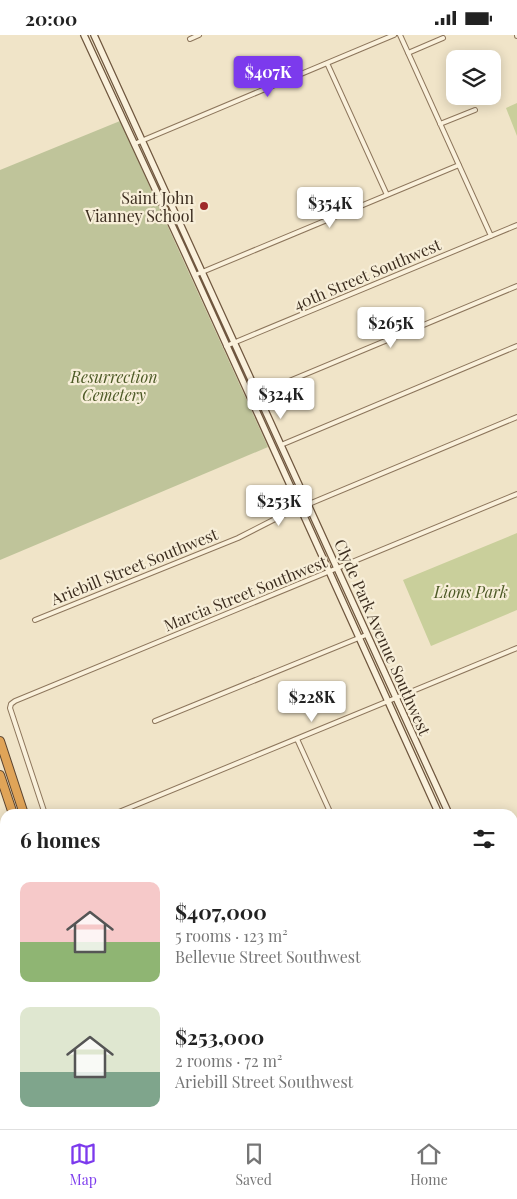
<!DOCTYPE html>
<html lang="en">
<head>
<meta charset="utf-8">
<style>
  body { margin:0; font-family:"Playfair Display",serif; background:#f2f2f2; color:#222; height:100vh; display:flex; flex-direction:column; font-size:19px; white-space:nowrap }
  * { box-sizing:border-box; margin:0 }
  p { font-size:16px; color:#767676 }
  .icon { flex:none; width:28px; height:28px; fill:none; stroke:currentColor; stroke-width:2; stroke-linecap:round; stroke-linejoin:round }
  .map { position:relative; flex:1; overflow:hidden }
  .sheet { position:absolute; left:0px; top:774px; width:518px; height:321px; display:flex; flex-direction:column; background:#fff; border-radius:15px 15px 0 0; box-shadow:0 2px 12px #0003 }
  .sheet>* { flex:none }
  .fabs { position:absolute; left:446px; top:15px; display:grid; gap:10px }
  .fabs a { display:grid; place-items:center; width:55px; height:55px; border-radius:10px; background:#fff; box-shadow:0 2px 12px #0003; font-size:25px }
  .price { position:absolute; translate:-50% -42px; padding:0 11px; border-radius:5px; background:#fff; color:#222; font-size:16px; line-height:32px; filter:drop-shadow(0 1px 2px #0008) }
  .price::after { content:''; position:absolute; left:50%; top:30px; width:15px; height:11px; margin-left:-8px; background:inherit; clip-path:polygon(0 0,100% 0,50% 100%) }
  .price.active { background:#7c3aed; color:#fff }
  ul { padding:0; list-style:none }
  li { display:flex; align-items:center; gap:15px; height:125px; padding:0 20px }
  li span { display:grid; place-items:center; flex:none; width:140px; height:100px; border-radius:10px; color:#555 }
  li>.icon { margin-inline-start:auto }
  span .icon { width:60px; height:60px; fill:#fffc; stroke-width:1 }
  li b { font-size:21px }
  h2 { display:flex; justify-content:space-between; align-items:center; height:60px; padding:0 20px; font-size:21px }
  .status { display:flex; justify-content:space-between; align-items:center; height:35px; padding:0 25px; background:#fff; direction:ltr }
  .status svg { height:14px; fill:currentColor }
  .dock { display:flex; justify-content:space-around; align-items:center; height:70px; border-top:1px solid #e0e0e0; background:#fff; font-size:14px; color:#767676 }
  .dock a { display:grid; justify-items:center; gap:2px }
  .dock .active { color:#7c3aed }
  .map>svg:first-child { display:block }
  .green { fill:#c9cf9b }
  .cemetery { fill:#bfc49a }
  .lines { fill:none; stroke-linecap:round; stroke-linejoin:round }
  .minor-casing { stroke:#8d765c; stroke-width:6 }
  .tertiary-casing { stroke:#8d765c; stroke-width:8 }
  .secondary-casing { stroke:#6f573f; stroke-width:8 }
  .motorway-casing { stroke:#5b4430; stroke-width:10 }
  .minor { stroke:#faf1dc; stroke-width:4 }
  .tertiary { stroke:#faf1dc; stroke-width:5 }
  .secondary { stroke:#faf1dc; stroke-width:5.5 }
  .motorway { stroke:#e0a458; stroke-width:8 }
  .poi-dot { fill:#9e2a2b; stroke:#f7eed8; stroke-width:2 }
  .labels { text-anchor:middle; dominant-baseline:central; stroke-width:4.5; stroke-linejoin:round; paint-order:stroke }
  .poi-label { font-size:16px; fill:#3d2e20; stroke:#f7eed8; text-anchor:end }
  .street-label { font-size:16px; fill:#3d2e20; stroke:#f7eed8 }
  .park-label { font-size:16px; font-style:italic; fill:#4d5a26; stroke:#f7eed8 }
</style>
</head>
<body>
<div class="status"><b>20:00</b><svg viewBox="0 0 49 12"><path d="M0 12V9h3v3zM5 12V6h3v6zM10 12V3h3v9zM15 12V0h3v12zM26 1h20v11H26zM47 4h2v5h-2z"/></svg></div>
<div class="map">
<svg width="517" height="1094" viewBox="0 0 517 1094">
  <rect width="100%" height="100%" fill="#f0e4c8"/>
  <path class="green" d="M517 68V101L506 73Z
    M517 498V575L431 611 403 545Z
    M151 1090H181L183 1094H151Z"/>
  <path class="cemetery" d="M120 86 268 412 0 525V135Z"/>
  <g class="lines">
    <defs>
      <path id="minor" d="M400 0 491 201
        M517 0V1
        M190 4 199 0
        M408 18 443 3
        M327 28 387 160
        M440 89 475 75
        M134 109 394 0
        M195 240 459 130
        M226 311 517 190
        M258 359 517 251
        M281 410 517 311
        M35 585 238 503 285 479 517 382
        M155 686 366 600
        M297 704 331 779
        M45 779 10 673 11 669 15 666 517 459
        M114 779 517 613
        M512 886 517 884
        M512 987 517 985
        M512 1044 517 1043
        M512 1070 517 1080
        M462 1090 464 1094"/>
      <path id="tertiary" d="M512 805 517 803
        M512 812 517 810
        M0 1016 5 1014"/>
      <path id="secondary" d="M84 0 183 214 439 779
        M94 0 449 779
        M512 917 517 927
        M512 941 517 950"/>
      <path id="motorway" d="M0 706 24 779
        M0 740 13 779
        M107 1090 109 1094
        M117 1090 118 1094
        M127 1090 129 1094
        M136 1090 137 1094"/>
    </defs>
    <use href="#minor" class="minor-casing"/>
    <use href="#tertiary" class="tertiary-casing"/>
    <use href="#secondary" class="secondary-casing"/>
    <use href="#motorway" class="motorway-casing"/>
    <use href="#minor" class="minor"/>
    <use href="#tertiary" class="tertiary"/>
    <use href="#secondary" class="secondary"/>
    <use href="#motorway" class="motorway"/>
  </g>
  <circle class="poi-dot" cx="204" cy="171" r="5"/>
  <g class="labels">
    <g class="poi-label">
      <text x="194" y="162">Saint John<tspan x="194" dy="18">Vianney School</tspan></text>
    </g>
    <g class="street-label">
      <text transform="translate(367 239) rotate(-23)">40th Street Southwest</text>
      <text transform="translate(134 531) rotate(-22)">Ariebill Street Southwest</text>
      <text transform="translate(245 558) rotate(-22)">Marcia Street Southwest</text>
      <text transform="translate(383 602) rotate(66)">Clyde Park Avenue Southwest</text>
    </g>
    <g class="park-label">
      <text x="114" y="341">Resurrection<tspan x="114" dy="18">Cemetery</tspan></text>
      <text x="471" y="556">Lions Park</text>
    </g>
  </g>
</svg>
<div class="fabs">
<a><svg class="icon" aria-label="layers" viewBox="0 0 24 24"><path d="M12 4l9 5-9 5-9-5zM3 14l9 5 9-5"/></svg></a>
</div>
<b class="price active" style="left:268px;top:63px">$407K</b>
<b class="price" style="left:330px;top:194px">$354K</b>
<b class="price" style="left:391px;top:314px">$265K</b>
<b class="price" style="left:281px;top:385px">$324K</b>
<b class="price" style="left:279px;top:492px">$253K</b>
<b class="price" style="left:312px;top:688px">$228K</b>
<section class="sheet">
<h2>6 homes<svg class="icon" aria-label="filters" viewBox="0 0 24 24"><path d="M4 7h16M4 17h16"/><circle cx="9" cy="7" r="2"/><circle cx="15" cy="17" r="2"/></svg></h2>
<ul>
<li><span style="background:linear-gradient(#f6c9c9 60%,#8fb573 0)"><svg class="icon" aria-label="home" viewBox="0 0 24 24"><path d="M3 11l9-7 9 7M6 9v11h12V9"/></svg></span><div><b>$407,000</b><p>5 rooms · 123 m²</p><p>Bellevue Street Southwest</p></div></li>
<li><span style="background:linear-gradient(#dfe7d0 65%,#7fa58c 0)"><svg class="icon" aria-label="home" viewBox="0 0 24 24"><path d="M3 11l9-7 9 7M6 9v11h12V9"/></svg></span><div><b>$253,000</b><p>2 rooms · 72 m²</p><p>Ariebill Street Southwest</p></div></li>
</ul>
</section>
</div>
<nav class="dock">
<a class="active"><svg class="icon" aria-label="map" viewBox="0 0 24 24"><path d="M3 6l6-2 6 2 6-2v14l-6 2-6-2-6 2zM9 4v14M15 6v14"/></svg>Map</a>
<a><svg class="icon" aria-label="saved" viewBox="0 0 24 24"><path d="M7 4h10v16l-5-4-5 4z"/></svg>Saved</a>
<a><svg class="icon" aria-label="home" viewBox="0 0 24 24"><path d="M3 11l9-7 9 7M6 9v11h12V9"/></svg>Home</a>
</nav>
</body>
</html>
